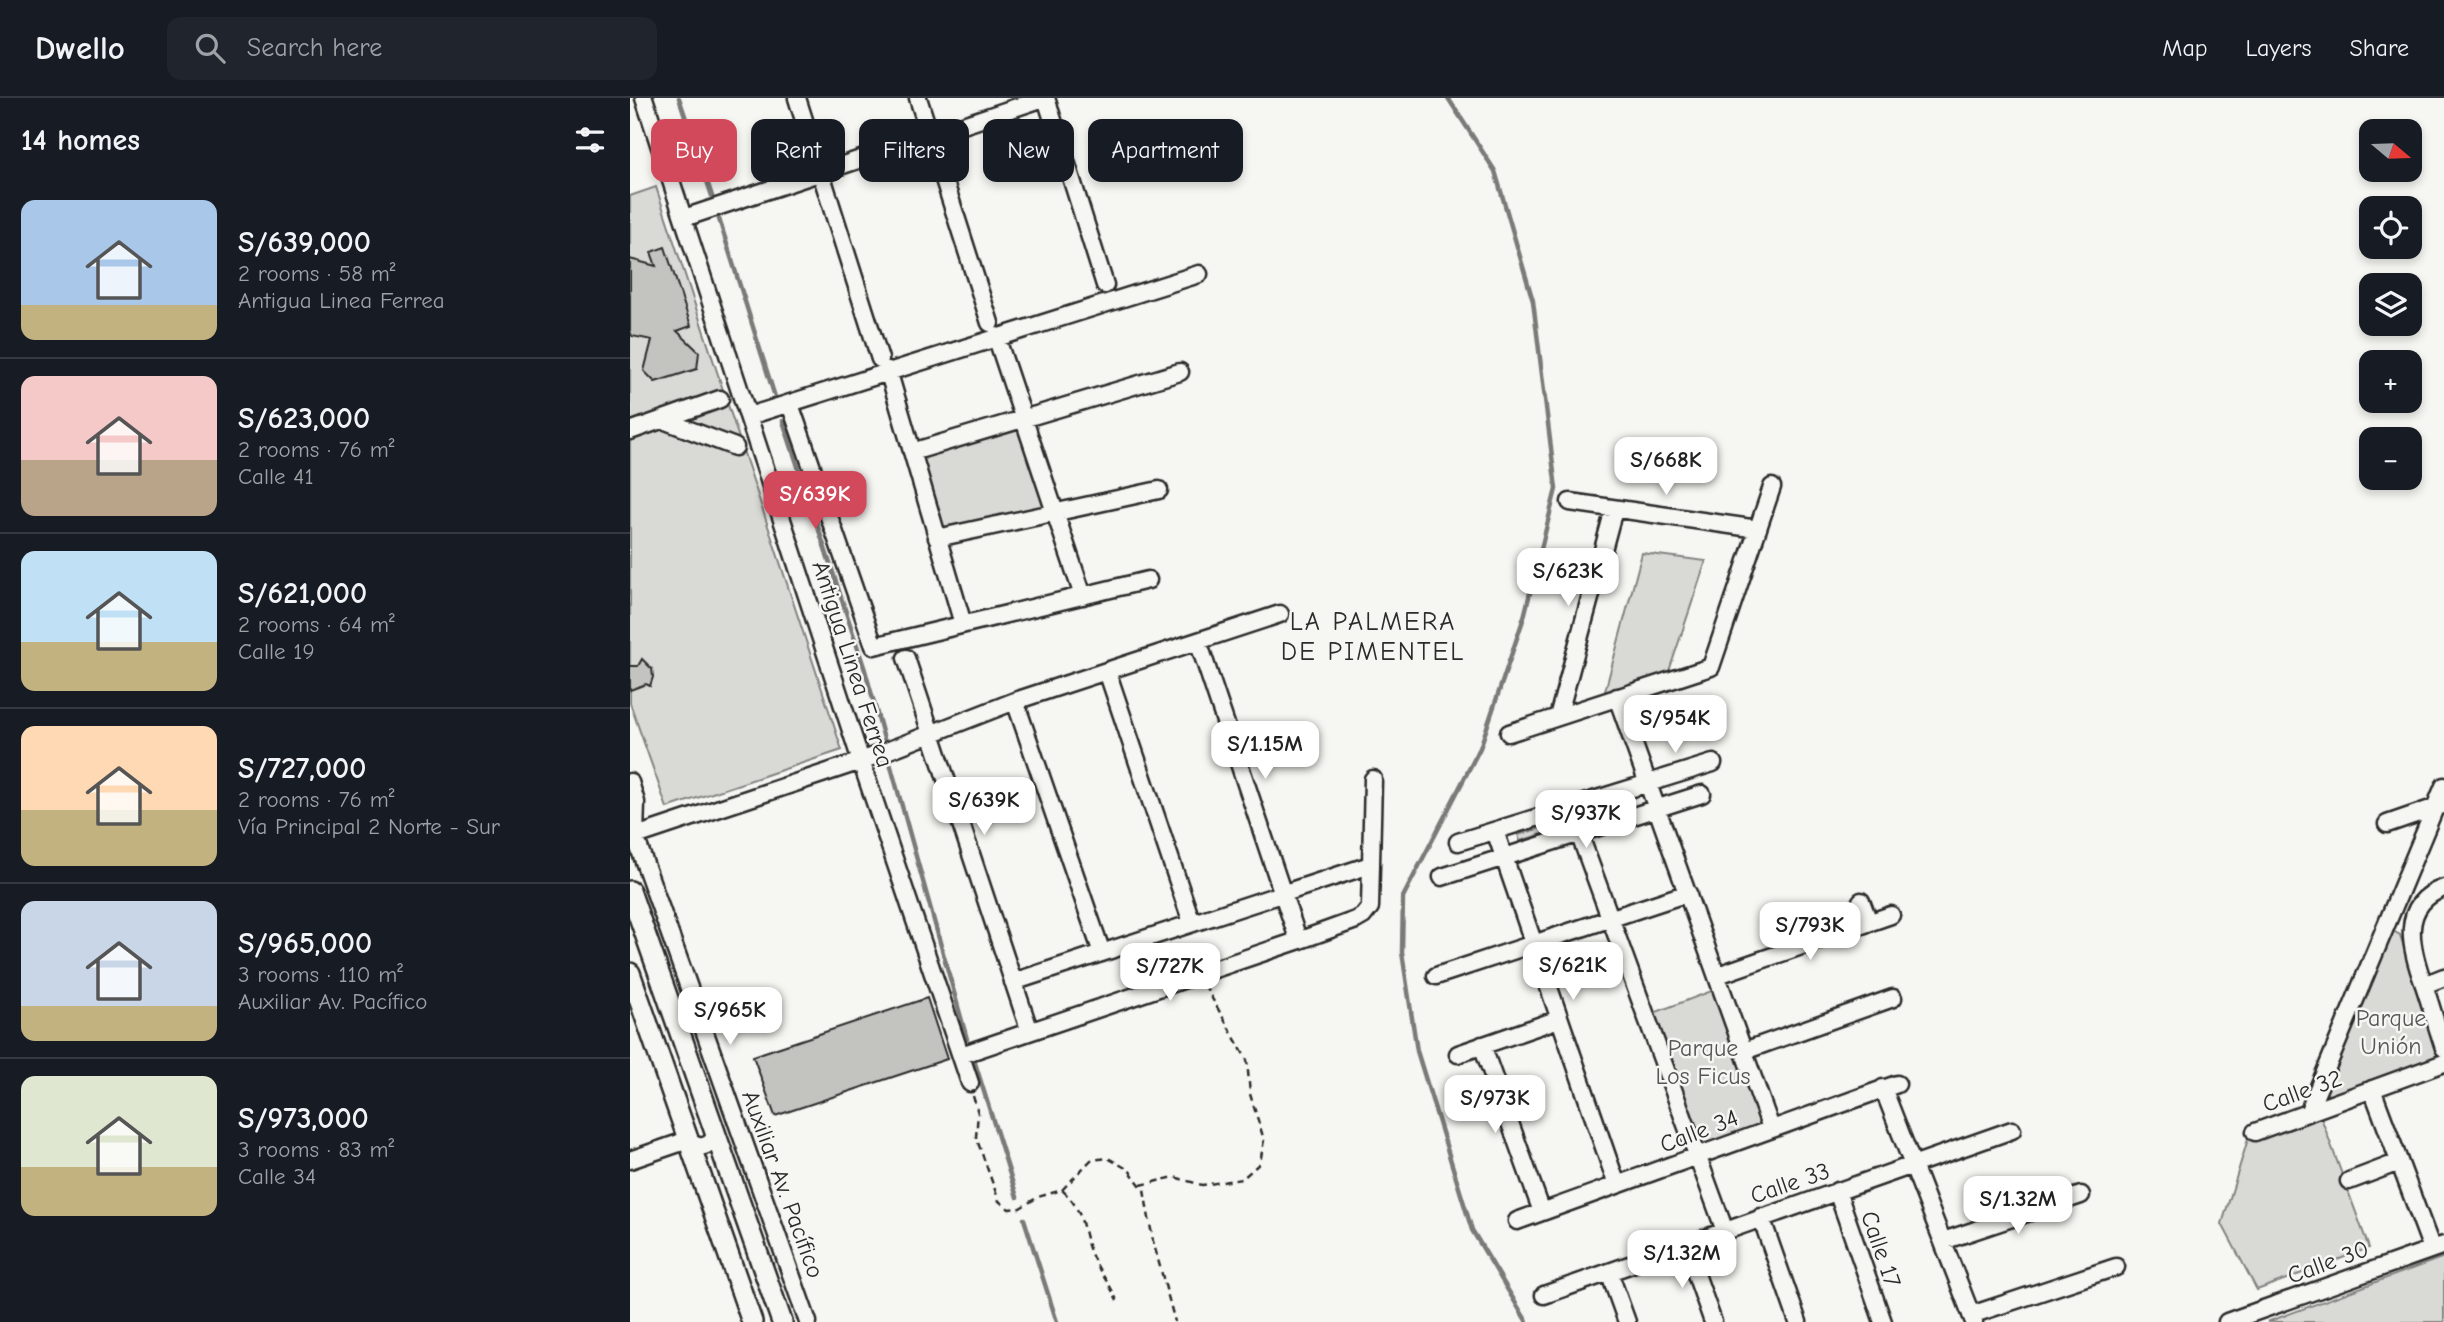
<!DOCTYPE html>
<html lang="en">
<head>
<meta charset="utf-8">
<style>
  body { margin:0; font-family:"Comic Neue",sans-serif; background:#20242c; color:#f1f3f6; height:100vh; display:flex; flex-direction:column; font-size:26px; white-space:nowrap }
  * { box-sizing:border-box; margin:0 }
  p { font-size:23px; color:#9ea1a6 }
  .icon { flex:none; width:38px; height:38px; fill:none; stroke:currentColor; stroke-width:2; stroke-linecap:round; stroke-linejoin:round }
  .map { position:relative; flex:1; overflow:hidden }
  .drawer { display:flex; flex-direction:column; background:#171b24; width:630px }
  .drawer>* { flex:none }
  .hud { position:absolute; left:21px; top:21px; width:665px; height:63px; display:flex; gap:14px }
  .needle { width:46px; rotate:109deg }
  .tools { position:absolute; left:1729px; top:21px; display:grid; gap:14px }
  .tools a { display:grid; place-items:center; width:63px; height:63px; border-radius:14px; background:#171b24; box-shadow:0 4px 10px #0003; font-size:35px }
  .price { position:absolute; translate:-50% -60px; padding:0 16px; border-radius:14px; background:#fff; color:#222; font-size:23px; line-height:46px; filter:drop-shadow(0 2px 4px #0008) }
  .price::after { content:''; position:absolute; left:50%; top:42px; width:21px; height:16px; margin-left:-10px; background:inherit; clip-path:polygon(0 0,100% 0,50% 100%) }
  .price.active { background:#d1495b; color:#fff }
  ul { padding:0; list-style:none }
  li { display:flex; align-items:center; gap:21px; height:175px; padding:0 21px }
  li+li { border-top:2px solid #363941 }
  li span { display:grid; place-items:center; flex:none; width:196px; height:140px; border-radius:14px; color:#555 }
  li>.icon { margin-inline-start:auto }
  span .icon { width:84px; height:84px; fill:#fffc; stroke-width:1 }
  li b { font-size:30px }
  h2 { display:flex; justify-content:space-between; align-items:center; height:84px; padding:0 21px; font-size:30px }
  .pill { padding:0 24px; border-radius:14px; background:#171b24; box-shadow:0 4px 10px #0003; font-size:24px; line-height:63px }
  .pill.active { background:#d1495b; color:#fff }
  header { display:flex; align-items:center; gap:42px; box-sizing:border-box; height:98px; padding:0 35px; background:#171b24; border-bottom:2px solid #363941 }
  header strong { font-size:33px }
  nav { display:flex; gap:38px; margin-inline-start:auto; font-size:24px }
  .search { width:490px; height:63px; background:#20242c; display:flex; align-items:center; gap:18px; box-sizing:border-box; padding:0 24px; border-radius:14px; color:#9ea1a6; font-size:26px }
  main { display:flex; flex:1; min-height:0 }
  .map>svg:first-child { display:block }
  .green { fill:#d9d9d5; stroke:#828280; stroke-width:2 }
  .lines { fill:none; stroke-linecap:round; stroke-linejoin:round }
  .stream { stroke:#7a7a78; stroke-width:4.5 }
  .building { fill:#c3c3c0; stroke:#2b2b2b; stroke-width:2 }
  .minor-casing { stroke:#2b2b2b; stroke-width:21 }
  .major-casing { stroke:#2b2b2b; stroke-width:24 }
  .path { stroke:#2b2b2b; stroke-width:2.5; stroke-dasharray:7 5; stroke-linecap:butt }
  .minor { stroke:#f6f6f2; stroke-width:16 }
  .major { stroke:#f6f6f2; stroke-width:19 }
  .labels { text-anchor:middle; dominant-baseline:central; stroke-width:5; stroke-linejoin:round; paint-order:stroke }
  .street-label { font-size:24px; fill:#2b2b2b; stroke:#f6f6f2 }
  .park-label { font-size:24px; fill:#565656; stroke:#f6f6f2 }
  .neighbourhood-label { font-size:26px; letter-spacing:2px; fill:#2b2b2b; stroke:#f6f6f2 }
</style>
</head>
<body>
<header>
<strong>Dwello</strong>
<div class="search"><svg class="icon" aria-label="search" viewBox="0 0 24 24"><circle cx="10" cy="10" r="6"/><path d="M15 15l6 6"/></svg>Search here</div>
<nav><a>Map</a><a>Layers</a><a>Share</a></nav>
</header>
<main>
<section class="drawer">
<h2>14 homes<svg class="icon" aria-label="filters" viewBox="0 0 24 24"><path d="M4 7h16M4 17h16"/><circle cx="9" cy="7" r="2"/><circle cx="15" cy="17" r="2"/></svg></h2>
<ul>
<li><span style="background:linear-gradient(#a9c7e8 75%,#c2b280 0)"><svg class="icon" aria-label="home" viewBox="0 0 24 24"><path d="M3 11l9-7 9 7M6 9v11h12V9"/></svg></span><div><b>S/639,000</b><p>2 rooms · 58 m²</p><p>Antigua Linea Ferrea</p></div></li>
<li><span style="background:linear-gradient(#f6c9c9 60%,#b9a48a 0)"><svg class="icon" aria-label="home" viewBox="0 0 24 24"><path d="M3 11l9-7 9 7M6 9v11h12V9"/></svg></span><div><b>S/623,000</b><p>2 rooms · 76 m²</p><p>Calle 41</p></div></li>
<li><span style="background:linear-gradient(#bfe0f5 65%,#c2b280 0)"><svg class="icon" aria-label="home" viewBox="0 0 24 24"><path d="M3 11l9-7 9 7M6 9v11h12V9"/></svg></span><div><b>S/621,000</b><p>2 rooms · 64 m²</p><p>Calle 19</p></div></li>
<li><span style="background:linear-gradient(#ffd9b3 60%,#c2b280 0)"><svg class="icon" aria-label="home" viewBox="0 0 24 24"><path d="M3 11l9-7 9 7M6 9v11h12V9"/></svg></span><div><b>S/727,000</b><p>2 rooms · 76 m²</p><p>Vía Principal 2 Norte - Sur</p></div></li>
<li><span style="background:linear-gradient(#c9d6e8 75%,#c2b280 0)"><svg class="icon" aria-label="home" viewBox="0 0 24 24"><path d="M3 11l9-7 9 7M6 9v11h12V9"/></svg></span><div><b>S/965,000</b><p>3 rooms · 110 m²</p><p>Auxiliar Av. Pacífico</p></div></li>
<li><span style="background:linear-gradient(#dfe7d0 65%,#c2b280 0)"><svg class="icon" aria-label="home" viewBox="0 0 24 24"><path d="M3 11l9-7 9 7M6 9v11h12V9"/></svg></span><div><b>S/973,000</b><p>3 rooms · 83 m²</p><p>Calle 34</p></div></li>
</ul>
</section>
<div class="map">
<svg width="1814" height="1224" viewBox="0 0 1814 1224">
  <rect width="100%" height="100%" fill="#f6f6f2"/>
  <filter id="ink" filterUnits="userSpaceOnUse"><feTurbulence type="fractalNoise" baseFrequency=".0143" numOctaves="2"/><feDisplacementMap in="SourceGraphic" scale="14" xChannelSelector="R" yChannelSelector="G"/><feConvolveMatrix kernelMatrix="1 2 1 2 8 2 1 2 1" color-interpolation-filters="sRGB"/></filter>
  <g filter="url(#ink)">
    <path class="green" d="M26 89 212 652 37 710 0 605V98Z
      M390 328 416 410 311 433 289 358Z
      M1012 455 1076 463 1038 576 974 597Z
      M1002 702 1003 707 890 743 888 737Z
      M1763 833 1770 837 1809 957 1699 997 1694 995 1759 834Z
      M1084 892 1131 1026 1069 1049 1021 916Z
      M1689 1014 1739 1150 1627 1192 1592 1126 1618 1041Z
      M1814 1159V1224H1637Z"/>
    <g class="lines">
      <path class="stream" d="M49 0 82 98
        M818 0 865 73 903 203 926 391 894 519 850 650 773 799 772 854 787 953 842 1132 897 1224
        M89 121 145 299
        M153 323 235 572 254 641
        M260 665 337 941
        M345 965 387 1099
        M394 1121 427 1224"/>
    </g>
    <path class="building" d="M35 149 61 228 47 233 69 254 67 271 25 284 14 273 22 242 2 238 0 233V161L26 168 21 154Z
      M12 561 22 571 23 579 20 588 16 586 0 592V568H8Z
      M297 900 317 961 145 1018 123 958Z"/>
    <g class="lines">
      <defs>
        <path id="minor" d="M14 0 231 663 340 985
          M167 0 250 261
          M288 0 360 225
          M416 0 475 187
          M54 120 414 0
          M366 238 453 498
          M258 272 333 526
          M160 306 244 548 518 482
          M119 318 569 176
          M33 322 105 349
          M0 333 90 301
          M282 354 550 274
          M940 404 1128 431
          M307 440 529 392
          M568 543 666 835
          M276 560 398 928
          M477 573 562 825
          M987 599 1141 1030
          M385 603 472 855
          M928 619 984 411
          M879 635 1081 569 1142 389
          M0 684 6 704 5 738 178 1224
          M1757 726 1812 707
          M865 733 987 1087
          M949 735 1095 1133
          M0 740 231 663 385 603 650 516
          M828 744 1083 665
          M812 779 1072 696
          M1814 790C1768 806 1781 852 1794 887 1801 908 1807 929 1814 950
          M1231 803 1239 824
          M1088 877 1261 817
          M806 878 1058 795
          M383 884 740 767
          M1794 887 1814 879
          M852 947 912 1114
          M1114 953 1263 900
          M828 956 929 921
          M331 957 676 840 726 822 733 818 740 809 743 681
          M1253 990 1344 1224
          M1742 991 1802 1151
          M1678 1015 1814 688
          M1625 1034 1814 965
          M0 1062 58 1042C69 1053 82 1049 86 1034
          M1719 1083 1769 1064
          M1207 1093 1253 1224
          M1131 1119 1168 1224
          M887 1123 1267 986
          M1313 1143 1451 1097
          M1056 1148 1083 1224
          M979 1174 997 1224
          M914 1197 1382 1032
          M1341 1217 1486 1169
          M1597 1224 1814 1147"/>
        <path id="major" d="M0 793 152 1224
          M0 875 122 1224"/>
      </defs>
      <use href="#minor" class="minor-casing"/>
      <use href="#major" class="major-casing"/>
      <path class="path" d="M343 998 348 1015 346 1039 369 1103 379 1111 390 1110 408 1099 432 1092C457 1115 450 1133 463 1160 470 1175 481 1187 487 1203
        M511 1087 544 1079 572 1087 612 1081 630 1065 634 1042 620 996 617 962 575 888
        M432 1092 461 1062 478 1060 499 1072 514 1092 523 1143 545 1224"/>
      <use href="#minor" class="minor"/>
      <use href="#major" class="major"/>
    </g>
  </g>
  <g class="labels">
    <g class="street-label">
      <text transform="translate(223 566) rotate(72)">Antigua Linea Ferrea</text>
      <text transform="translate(1672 993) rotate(-20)">Calle 32</text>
      <text transform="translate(1069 1033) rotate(-21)">Calle 34</text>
      <text transform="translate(1160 1085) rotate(-19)">Calle 33</text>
      <text transform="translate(153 1086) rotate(70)">Auxiliar Av. Pacífico</text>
      <text transform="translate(1251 1151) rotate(71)">Calle 17</text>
      <text transform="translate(1698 1164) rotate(-20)">Calle 30</text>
    </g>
    <g class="park-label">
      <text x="1761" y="920">Parque<tspan x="1761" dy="28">Unión</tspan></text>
      <text x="1073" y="950">Parque<tspan x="1073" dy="28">Los Ficus</tspan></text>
    </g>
    <g class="neighbourhood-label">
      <text x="743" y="524">LA PALMERA<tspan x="743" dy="30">DE PIMENTEL</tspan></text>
    </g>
  </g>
</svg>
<div class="tools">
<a><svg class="needle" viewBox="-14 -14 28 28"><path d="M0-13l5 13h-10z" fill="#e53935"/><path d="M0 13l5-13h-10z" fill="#9ea1a6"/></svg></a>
<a><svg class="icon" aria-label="locate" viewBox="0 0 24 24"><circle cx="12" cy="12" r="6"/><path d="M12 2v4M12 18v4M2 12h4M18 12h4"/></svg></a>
<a><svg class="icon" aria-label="layers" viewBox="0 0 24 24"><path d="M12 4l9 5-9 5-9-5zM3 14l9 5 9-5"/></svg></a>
<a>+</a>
<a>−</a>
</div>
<b class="price" style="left:1036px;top:399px">S/668K</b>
<b class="price active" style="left:185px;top:433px">S/639K</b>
<b class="price" style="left:938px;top:510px">S/623K</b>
<b class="price" style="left:1045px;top:657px">S/954K</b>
<b class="price" style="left:635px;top:683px">S/1.15M</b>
<b class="price" style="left:354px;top:739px">S/639K</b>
<b class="price" style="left:956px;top:752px">S/937K</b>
<b class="price" style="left:1180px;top:864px">S/793K</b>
<b class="price" style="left:943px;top:904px">S/621K</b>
<b class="price" style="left:540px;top:905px">S/727K</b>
<b class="price" style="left:100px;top:949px">S/965K</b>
<b class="price" style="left:865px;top:1037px">S/973K</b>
<b class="price" style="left:1388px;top:1138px">S/1.32M</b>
<b class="price" style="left:1052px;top:1192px">S/1.32M</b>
<div class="hud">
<a class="pill active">Buy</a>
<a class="pill">Rent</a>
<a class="pill">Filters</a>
<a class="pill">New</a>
<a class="pill">Apartment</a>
</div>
</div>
</main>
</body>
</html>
